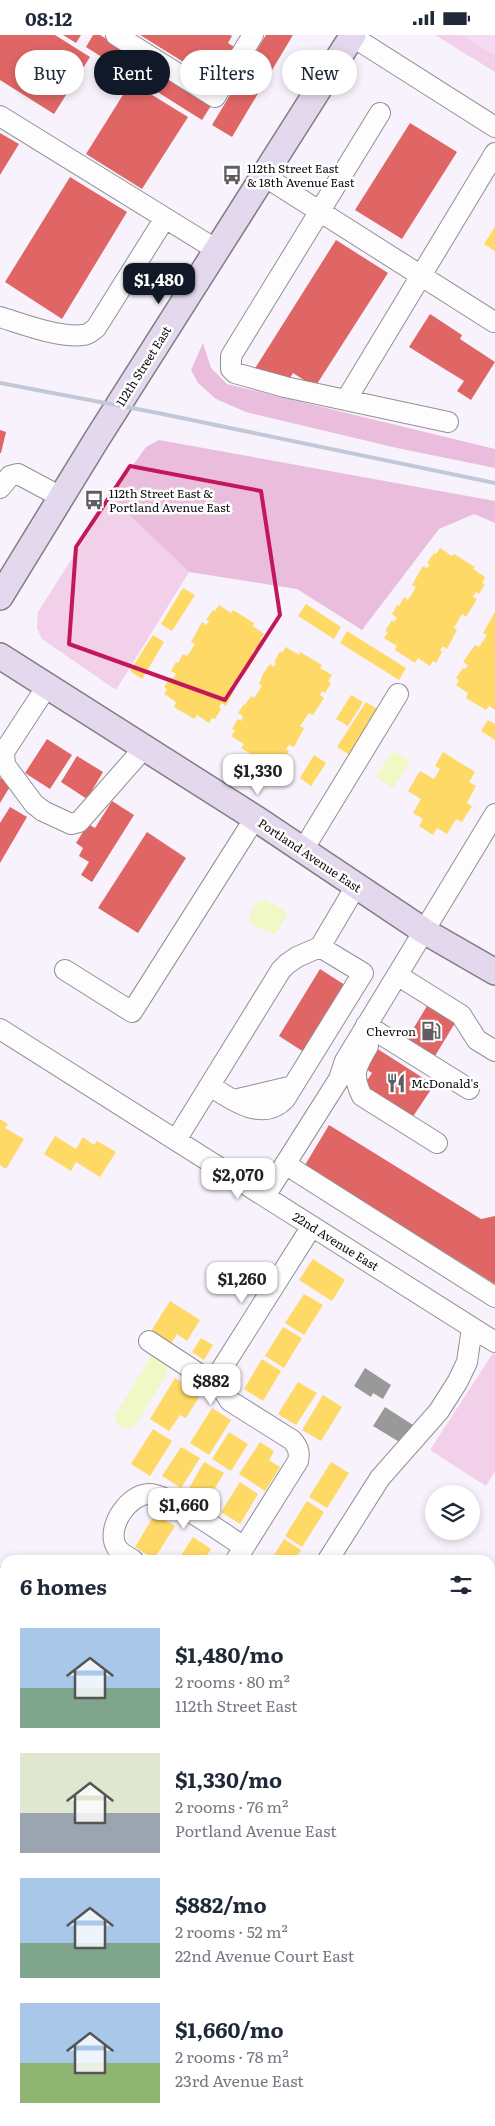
<!DOCTYPE html>
<html lang="en">
<head>
<meta charset="utf-8">
<style>
  body { margin:0; font-family:Literata,serif; background:#f2f2f3; color:#1f2937; height:100vh; display:flex; flex-direction:column; font-size:19px; white-space:nowrap }
  * { box-sizing:border-box; margin:0 }
  p { font-size:16px; color:#747a83 }
  .icon { flex:none; width:28px; height:28px; fill:none; stroke:currentColor; stroke-width:2; stroke-linecap:round; stroke-linejoin:round }
  .map { position:relative; flex:1; overflow:hidden }
  .sheet { position:absolute; left:0px; top:1520px; width:495px; height:571px; display:flex; flex-direction:column; background:#fff; border-radius:15px 15px 0 0; box-shadow:0 2px 8px #0003 }
  .sheet>* { flex:none }
  .banner { position:absolute; left:15px; top:15px; width:465px; height:45px; display:flex; gap:10px }
  .controls { position:absolute; left:425px; top:1450px; display:grid; gap:10px }
  .controls a { display:grid; place-items:center; width:55px; height:55px; border-radius:50%; background:#fff; box-shadow:0 2px 8px #0003; font-size:25px }
  .price { position:absolute; translate:-50% -42px; padding:0 11px; border-radius:10px; background:#fff; color:#222; font-size:16px; line-height:32px; filter:drop-shadow(0 1px 2px #0008) }
  .price::after { content:''; position:absolute; left:50%; top:30px; width:15px; height:11px; margin-left:-8px; background:inherit; clip-path:polygon(0 0,100% 0,50% 100%) }
  .price.selected { background:#111827; color:#fff }
  ul { padding:0; list-style:none }
  li { display:flex; align-items:center; gap:15px; height:125px; padding:0 20px }
  li span { display:grid; place-items:center; flex:none; width:140px; height:100px; border-radius:0px; color:#555 }
  li>.icon { margin-inline-start:auto }
  span .icon { width:60px; height:60px; fill:#fffc; stroke-width:1 }
  li b { font-size:21px }
  h2 { display:flex; justify-content:space-between; align-items:center; height:60px; padding:0 20px; font-size:21px }
  .tag { padding:0 18px; border-radius:22px; background:#fff; box-shadow:0 2px 8px #0003; font-size:18px; line-height:45px }
  .tag.selected { background:#111827; color:#fff }
  .status { display:flex; justify-content:space-between; align-items:center; height:35px; padding:0 25px; background:#fff; direction:ltr }
  .status svg { height:14px; fill:currentColor }
  .map>svg:first-child { display:block }
  .green { fill:#f2d0ea }
  .forest { fill:#eabddd }
  .pitch { fill:#f5daf3 }
  .water { fill:#f0f8c5 }
  .homes { fill:#ffd966 }
  .shops { fill:#e06666 }
  .industry { fill:#999 }
  .lines { fill:none; stroke-linecap:round; stroke-linejoin:round }
  .minor-casing { stroke:#929094; stroke-width:22 }
  .major-casing { stroke:#807d81; stroke-width:28 }
  .highway-casing { stroke:#807d81; stroke-width:30 }
  .minor { stroke:#fefdfe; stroke-width:20 }
  .major { stroke:#e3d8ed; stroke-width:25 }
  .highway { stroke:#dad3eb; stroke-width:28 }
  .rail { stroke:#c3c8d8; stroke-width:4 }
  .marked { fill:none; stroke:#c2185b; stroke-width:4; stroke-linejoin:round }
  .labels { text-anchor:middle; dominant-baseline:central; stroke-width:5; stroke-linejoin:round; paint-order:stroke }
  .poi-label { font-size:12px; fill:#0d0d0d; stroke:#fff; text-anchor:start }
  .street-label { font-size:12px; fill:#0d0d0d; stroke:#fff }
</style>
</head>
<body>
<div class="status"><b>08:12</b><svg viewBox="0 0 49 12"><path d="M0 12V9h3v3zM5 12V6h3v6zM10 12V3h3v9zM15 12V0h3v12zM26 1h20v11H26zM47 4h2v5h-2z"/></svg></div>
<div class="map">
<svg width="495" height="2091" viewBox="0 0 495 2091">
  <rect width="100%" height="100%" fill="#f7f2fb"/>
  <path class="green" d="M435 0H495V37Z
    M114 457 119 470 189 537 116 655 42 604 37 593 38 577Z
    M493 1318 495 1320V1436L486 1451 430 1415Z
    M495 1610V1641L490 1647V1616Z
    M140 2086H162L160 2091H137Z"/>
  <path class="forest" d="M203 308 211 333 227 349 495 414V433L397 413 246 377 216 364 198 348 191 335Z
    M159 405 495 466V488L474 479 439 494 362 595 297 554 189 537 119 470 114 457 146 412Z"/>
  <path class="pitch" d="M461 0H495V18L494 20Z"/>
  <path class="water" d="M393 716 410 726 393 753 376 742Z
    M265 865 286 876 287 879 279 894 274 899 250 888C248 877 254 867 265 865Z
    M152 1320 167 1329V1338L137 1388 132 1393H124L116 1388 115 1380Z"/>
  <path class="homes" d="M495 192V216L484 209Z
    M440 513 452 521 454 519 475 532 473 534 485 542 482 548 485 549 479 559 476 557 473 562 477 564 466 582 462 579 454 593 457 595 447 614 443 611 440 615 442 617 436 628 433 626 430 631 418 623 415 628 395 615 397 611 384 603 388 597 385 596 392 585 394 587 397 583 392 579 397 570 399 571 404 562 408 565 416 552 412 550 417 541 423 531 427 533 430 530 427 528 434 518 436 519Z
    M183 553 195 560 172 596 161 589Z
    M306 569 341 592 334 604 298 581Z
    M219 570 231 578 233 575 254 588 253 591 264 599 261 604 264 606 258 616 255 614 252 618 256 621 245 639 241 636 233 650 236 652 226 671 222 668 219 672 221 674 215 684 212 683 209 688 197 680 194 684 174 672 176 667 164 659 167 654 164 652 171 642 173 644 176 639 171 636 176 627 178 628 183 619 187 621 195 609 191 607 202 587 206 590 209 586 206 585 213 575 215 576Z
    M495 577V675L489 671 486 675 466 663 468 658 456 650 459 645 456 643 463 633 465 634 468 630 463 627 475 610 479 612 487 600 483 598Z
    M347 596 406 633 399 645 340 608Z
    M153 600 164 607 142 644 130 636Z
    M286 612 299 620 300 617 322 630 320 633 332 640 328 646 331 648 325 658 322 656 320 660 324 663 313 680 309 678 300 691 304 693 294 712 289 710 286 714 289 716 282 726 280 725 277 730 264 722 262 726 241 713 244 709 231 701 235 696 232 694 238 684 241 686 243 681 238 678 244 669 245 670 251 661 254 663 262 651 259 649 263 639 270 629 274 632 276 628 274 627 280 616 282 618Z
    M351 660 363 667 348 691 336 684Z
    M366 667 382 677 353 722 337 712Z
    M488 685 495 689V705L481 696Z
    M443 717 475 737 469 747 476 751 467 768 472 771 462 787 456 784 447 799 437 793 433 800 419 791 423 784 413 778 421 764 408 756 420 736 434 744 440 734 435 731Z
    M314 720 326 728 311 751 300 743Z
    M0 1084 8 1089 5 1093 24 1104 6 1134 0 1130Z
    M55 1101 76 1114 83 1102 94 1110 97 1106 116 1117 100 1142 76 1127 71 1136 44 1119Z
    M313 1224 345 1245 332 1266 299 1245Z
    M304 1259 323 1270 304 1300 285 1288Z
    M170 1266 200 1285 187 1306 177 1299 168 1314 148 1301Z
    M283 1292 302 1303 284 1333 265 1321Z
    M201 1303 213 1310 204 1325 192 1317Z
    M262 1324 281 1336 263 1366 244 1354Z
    M175 1343 187 1351 191 1346 204 1354 186 1383 180 1380 169 1396 150 1384Z
    M298 1347 317 1358 296 1390 278 1379Z
    M323 1360 342 1372 321 1406 302 1395Z
    M212 1373 231 1385 209 1420 190 1408Z
    M153 1394 172 1406 150 1441 131 1429Z
    M229 1397 248 1409 231 1436 212 1424Z
    M260 1407 274 1416 269 1425 280 1432 265 1456 239 1439Z
    M181 1412 200 1423 181 1453 162 1441Z
    M204 1427 224 1438 206 1468 187 1457Z
    M331 1427 349 1438 327 1473 309 1462Z
    M240 1447 258 1459 240 1489 221 1477Z
    M307 1466 324 1477 302 1512 285 1501Z
    M155 1479 175 1491 154 1524 135 1512Z
    M193 1502 211 1514 204 1525H178Z
    M284 1504 301 1515 294 1525H271Z
    M490 1811 495 1814V1829L490 1838Z
    M495 2024V2061L490 2058V2033Z
    M367 2086H384L392 2091H365Z"/>
  <path class="shops" d="M0 0H55L90 22 54 79 0 45Z
    M63 0H81L76 8Z
    M93 0H100L212 69 202 85 86 12Z
    M140 0H230L232 1 228 8 234 12 217 39 210 34 206 41Z
    M266 0H293L232 102 212 90Z
    M131 47 188 82 142 154 86 119Z
    M410 88 457 117 402 204 355 175Z
    M0 98 19 109 0 140Z
    M70 142 127 177 62 284 5 247Z
    M336 205 388 238 315 352 293 338 286 350 254 335Z
    M430 279 462 300 460 304 495 327 471 365 457 356 464 346 409 312Z
    M0 395 6 397 1 418H0Z
    M47 704 72 720 50 754 25 738Z
    M77 721 103 737 87 764 61 747Z
    M0 743 11 750 0 768Z
    M112 766 134 780 92 847 81 840 89 827 79 821 83 813 76 808 88 789 95 793Z
    M10 772 27 782 0 828V788Z
    M147 797 186 823 138 898 98 873Z
    M320 934 348 952 307 1019 279 1001Z
    M427 971 455 988 435 1021 407 1004Z
    M373 1011 434 1050 410 1086 370 1055 361 1045 368 1044 372 1038 360 1030Z
    M329 1090 481 1184 495 1181V1249L305 1130Z"/>
  <path class="industry" d="M365 1333 391 1350 383 1364 373 1358 371 1362 354 1351Z
    M385 1372 413 1390 401 1408 373 1391Z
    M0 1531 5 1534V1586L0 1583Z"/>
  <g class="lines">
    <defs>
      <path id="minor" d="M116 0 215 62 253 0
        M350 0 495 92
        M380 78 231 321V334L235 338 285 352 448 387
        M0 81 217 215
        M264 141 494 287
        M0 282C23 289 59 303 83 300 88 300 92 296 96 293L165 183
        M346 365 495 118
        M0 453 10 441 18 439 61 462
        M47 651 4 717 5 730 34 769 43 776 71 789 79 787 144 713
        M303 815 398 659
        M65 935 132 977 255 783
        M397 940 461 980 477 1005 495 1016
        M366 990 469 1054
        M0 994 495 1307
        M368 1011C356 1031 351 1039 362 1061L437 1108
        M210 1051C231 1064 262 1088 285 1064L363 938 320 912
        M234 1065 293 1051
        M176 1105 281 935 287 929 297 922 320 912 356 851
        M285 1129 495 1262
        M265 1161 339 1044 345 1026 495 779
        M149 1306 222 1354 230 1366 292 1405C298 1412 300 1417 298 1426L236 1525
        M222 1354 219 1338 312 1191
        M133 1525C127 1521 119 1518 116 1511 106 1492 129 1458 150 1459 168 1459 226 1500 244 1512
        M328 1525 380 1443 439 1376 458 1346 467 1327 472 1293
        M0 1589 5 1595
        M0 1633 5 1625
        M490 1928 495 1931
        M0 1932 5 1935"/>
      <path id="major" d="M0 562 95 407 353 0
        M0 621 255 783 424 896 495 937"/>
      <path id="highway" d="M490 1555 495 1548
        M490 1595 495 1589
        M490 1671 495 1665
        M116 2091 119 2086
        M177 2091 180 2086"/>
    </defs>
    <use href="#minor" class="minor-casing"/>
    <use href="#major" class="major-casing"/>
    <use href="#highway" class="highway-casing"/>
    <use href="#minor" class="minor"/>
    <use href="#major" class="major"/>
    <use href="#highway" class="highway"/>
    <path class="rail" d="M0 348 158 378 495 448"/>
  </g>
  <path class="marked" d="M130 431 261 456 280 580 225 665 69 609 76 512Z"/>
  <defs>
    <symbol id="bus-bare" viewBox="-9 -9 18 18"><path d="M-5-6H5V4H4V6H2V4H-2V6H-4V4H-5ZM-3.5-4V0h7V-4ZM-3.5 1.2v1.5H-2V1.2ZM2 1.2v1.5H3.5V1.2Z" fill="#5f5d60" stroke="#fff" stroke-width="2.5" paint-order="stroke"/></symbol>
    <symbol id="fuel-bare" viewBox="-9 -9 18 18"><path d="M-5.5-6h7V0h2V4h1.3V-2.5L3-4.5l.8-.8L6-3V5H2.5V1h-1V6h-7ZM-4.2-4.7v3.2H.2V-4.7Z" fill="#5f5d60" stroke="#fff" stroke-width="2.5" paint-order="stroke"/></symbol>
    <symbol id="restaurant-bare" viewBox="-9 -9 18 18"><path d="M-5-6h1v4h1v-4h1v4h1v-4h1v5L-1.5 .5V6h-2V.5L-5-1ZM5-6V6H3V1.5H1.5Q1.5-4 5-6Z" fill="#5f5d60" stroke="#fff" stroke-width="2.5" paint-order="stroke"/></symbol>
  </defs>
  <g fill-rule="evenodd">
    <use href="#bus-bare" x="218" y="126" width="28" height="28"/>
    <use href="#bus-bare" x="80" y="451" width="28" height="28"/>
    <use href="#fuel-bare" x="417" y="982" width="28" height="28"/>
    <use href="#restaurant-bare" x="382" y="1034" width="28" height="28"/>
  </g>
  <g class="labels">
    <g class="poi-label">
      <text x="247" y="133">112th Street East<tspan x="247" dy="14">&amp; 18th Avenue East</tspan></text>
      <text x="109" y="458">112th Street East &amp;<tspan x="109" dy="14">Portland Avenue East</tspan></text>
      <text x="416" y="996" text-anchor="end">Chevron</text>
      <text x="411" y="1048">McDonald's</text>
    </g>
    <g class="street-label">
      <text transform="translate(143 331) rotate(-58)">112th Street East</text>
      <text transform="translate(310 820) rotate(34)">Portland Avenue East</text>
      <text transform="translate(336 1206) rotate(32)">22nd Avenue East</text>
    </g>
  </g>
</svg>
<div class="controls">
<a><svg class="icon" aria-label="layers" viewBox="0 0 24 24"><path d="M12 4l9 5-9 5-9-5zM3 14l9 5 9-5"/></svg></a>
</div>
<b class="price selected" style="left:159px;top:270px">$1,480</b>
<b class="price" style="left:258px;top:761px">$1,330</b>
<b class="price" style="left:238px;top:1165px">$2,070</b>
<b class="price" style="left:242px;top:1269px">$1,260</b>
<b class="price" style="left:211px;top:1371px">$882</b>
<b class="price" style="left:184px;top:1495px">$1,660</b>
<div class="banner">
<a class="tag">Buy</a>
<a class="tag selected">Rent</a>
<a class="tag">Filters</a>
<a class="tag">New</a>
</div>
<section class="sheet">
<h2>6 homes<svg class="icon" aria-label="filters" viewBox="0 0 24 24"><path d="M4 7h16M4 17h16"/><circle cx="9" cy="7" r="2"/><circle cx="15" cy="17" r="2"/></svg></h2>
<ul>
<li><span style="background:linear-gradient(#a9c7e8 60%,#7fa58c 0)"><svg class="icon" aria-label="home" viewBox="0 0 24 24"><path d="M3 11l9-7 9 7M6 9v11h12V9"/></svg></span><div><b>$1,480/mo</b><p>2 rooms · 80 m²</p><p>112th Street East</p></div></li>
<li><span style="background:linear-gradient(#dfe7d0 60%,#9aa5b1 0)"><svg class="icon" aria-label="home" viewBox="0 0 24 24"><path d="M3 11l9-7 9 7M6 9v11h12V9"/></svg></span><div><b>$1,330/mo</b><p>2 rooms · 76 m²</p><p>Portland Avenue East</p></div></li>
<li><span style="background:linear-gradient(#a9c7e8 65%,#7fa58c 0)"><svg class="icon" aria-label="home" viewBox="0 0 24 24"><path d="M3 11l9-7 9 7M6 9v11h12V9"/></svg></span><div><b>$882/mo</b><p>2 rooms · 52 m²</p><p>22nd Avenue Court East</p></div></li>
<li><span style="background:linear-gradient(#a9c7e8 60%,#8fb573 0)"><svg class="icon" aria-label="home" viewBox="0 0 24 24"><path d="M3 11l9-7 9 7M6 9v11h12V9"/></svg></span><div><b>$1,660/mo</b><p>2 rooms · 78 m²</p><p>23rd Avenue East</p></div></li>
</ul>
</section>
</div>
</body>
</html>
